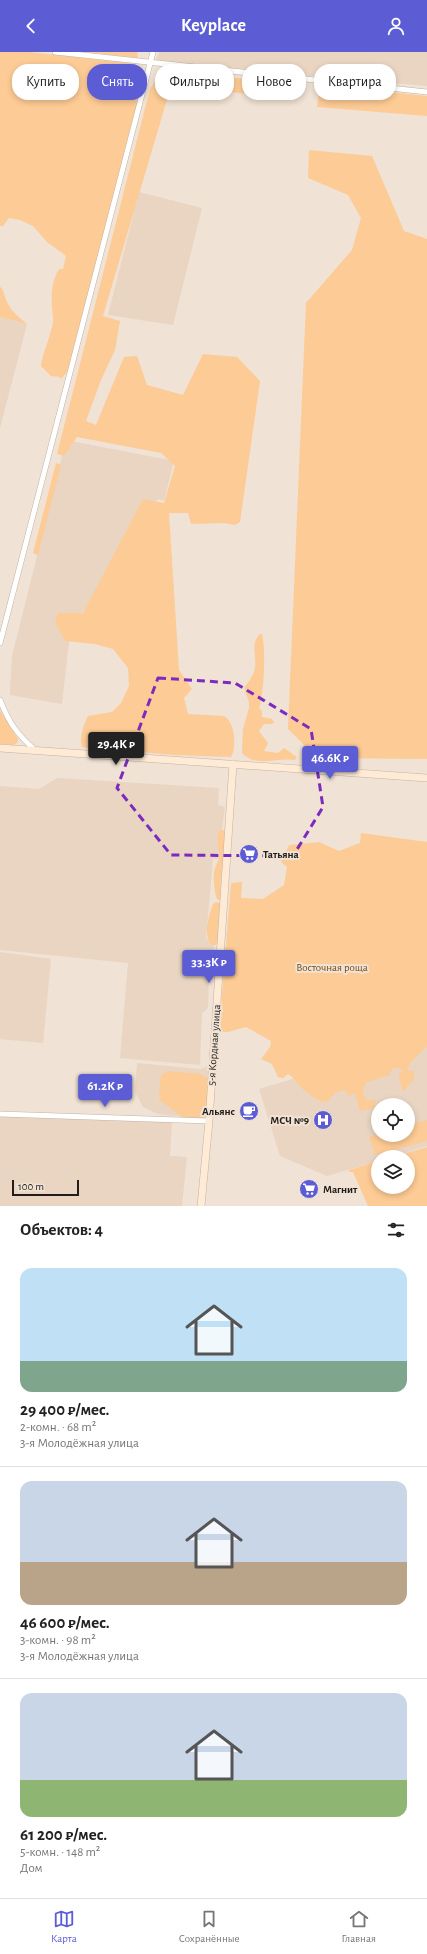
<!DOCTYPE html>
<html lang="ru">
<head>
<meta charset="utf-8">
<style>
  body { margin:0; font-family:"Alegreya Sans",sans-serif; background:#f2f2f2; color:#222; height:100vh; display:flex; flex-direction:column; font-size:15px; white-space:nowrap }
  * { box-sizing:border-box; margin:0 }
  p { font-size:13px; color:#767676 }
  .icon { flex:none; width:22px; height:22px; fill:none; stroke:currentColor; stroke-width:2; stroke-linecap:round; stroke-linejoin:round }
  .map { position:relative; height:1154px; overflow:hidden }
  .details { display:flex; flex-direction:column; background:#fff; flex:1 }
  .details>* { flex:none }
  .guide { position:absolute; left:12px; top:12px; width:403px; height:36px; display:flex; gap:8px }
  .tools { position:absolute; left:371px; top:1046px; display:grid; gap:8px }
  .tools a { display:grid; place-items:center; width:44px; height:44px; border-radius:50%; background:#fff; box-shadow:0 2px 6px #0003; font-size:20px }
  .scale { position:absolute; left:12px; bottom:10px; width:67px; box-sizing:border-box; padding-left:4px; border:2px solid #221d18; border-top:0; font-size:11px; line-height:14px; white-space:nowrap; color:#221d18; -webkit-text-stroke:3px #f0e2d4; paint-order:stroke }
  .price { position:absolute; translate:-50% -34px; padding:0 9px; border-radius:4px; background:#5c5dd5; color:#fff; font-size:13px; line-height:26px; filter:drop-shadow(0 1px 2px #0008) }
  .price::after { content:''; position:absolute; left:50%; top:24px; width:12px; height:9px; margin-left:-6px; background:inherit; clip-path:polygon(0 0,100% 0,50% 100%) }
  .price.selected { background:#222; color:#fff }
  ul { padding:0; list-style:none }
  li { display:grid; align-content:center; gap:8px; height:212px; padding:0 20px }
  li+li { border-top:1px solid #e0e0e0 }
  li span { display:grid; place-items:center; height:124px; border-radius:12px; color:#555 }
  li>.icon { margin-inline-start:auto }
  span .icon { width:72px; height:72px; fill:#fffc; stroke-width:1 }
  li b { font-size:17px }
  h2 { display:flex; justify-content:space-between; align-items:center; height:48px; padding:0 20px; font-size:17px }
  .pill { padding:0 14px; border-radius:16px; background:#fff; box-shadow:0 2px 6px #0003; font-size:14px; line-height:36px }
  .pill.selected { background:#5c5dd5; color:#fff }
  header { display:flex; justify-content:space-between; align-items:center; height:52px; padding:0 20px; background:#5c5dd5; color:#fff; font-size:18px; font-weight:700 }
  .menu { display:flex; justify-content:space-around; align-items:center; height:56px; border-top:1px solid #e0e0e0; background:#fff; font-size:11px; color:#767676 }
  .menu a { display:grid; justify-items:center; gap:2px }
  .menu .selected { color:#5c5dd5 }
  .map>svg:first-child { display:block }
  .built { fill:#e9d5c2; fill-rule:evenodd }
  .green { fill:#fdcb95 }
  .lines { fill:none; stroke-linecap:round; stroke-linejoin:round }
  .street-casing { stroke:#c1b3a5; stroke-width:6 }
  .secondary-casing { stroke:#c1b3a5; stroke-width:8 }
  .street { stroke:#fff; stroke-width:5 }
  .secondary { stroke:#ffebd5; stroke-width:7 }
  .marked { fill:none; stroke:#7b2cbf; stroke-width:3; stroke-dasharray:8 5; stroke-linejoin:round }
  .labels { text-anchor:middle; dominant-baseline:central; stroke-width:4; stroke-linejoin:round; paint-order:stroke }
  .poi-label { font-size:11px; font-weight:bold; fill:#221d18; stroke:#f0e2d4; text-anchor:start }
  .park-label { font-size:11px; fill:#754c18; stroke:#f0e2d4 }
  .street-label { font-size:11px; fill:#221d18; stroke:#f0e2d4 }
</style>
</head>
<body>
<header><svg class="icon" aria-label="back" viewBox="0 0 24 24"><path d="M15 5l-7 7 7 7"/></svg>Keyplace<svg class="icon" aria-label="person" viewBox="0 0 24 24"><circle cx="12" cy="8" r="4"/><path d="M4 21q1-7 8-7t8 7"/></svg></header>
<div class="map">
<svg width="427" height="1154" viewBox="0 0 427 1154">
  <rect width="100%" height="100%" fill="#f0e2d4"/>
  <path class="built" d="M159 0H427V34L172 12 156 9Z
    M139 140 202 156 173 273 108 263Z
    M0 265 27 272 0 376Z
    M66 388 174 409 164 449 158 447 139 472 81 563 84 564 69 590 62 652 10 643V639L12 604Z
    M57 726 219 736 218 753 225 755 218 807H213L206 886 214 893 212 910 207 914 209 921 208 956 202 961 200 1013 120 1006 128 911 0 898V734L39 737Z
    M0 900 51 907 43 991 0 987Z
    M427 987V1094L391 1105H378V1109L327 1124 280 1104 259 1037ZM378 1053H408V1083H378Z
    M137 1011 200 1017 210 1013 206 1067 158 1062 143 1055 135 1040Z
    M0 1063 172 1070 170 1104 187 1105 182 1154H0Z"/>
  <path class="green" d="M0 0H30L135 12 144 20 143 33 69 318 61 327 60 325 51 324 41 314C42 302 55 274 53 265 51 249 50 232 59 217H63L66 204 47 190 33 174 20 168 9 166 3 174H0Z
    M87 0H137L138 6Z
    M175 18 253 28 250 42 171 34 103 264 120 269 115 298 101 328 86 369 96 373 124 305 137 304 147 333 183 343 203 302 237 305 260 329 240 470 235 473 224 471 191 472 188 461H169L179 618 192 637 184 646 188 662 224 664C235 670 237 695 231 705L174 703 82 695C79 685 84 672 88 664L112 660 121 651 129 634 128 616 113 597 95 592 65 589 55 570 58 561H83L143 447 164 451 175 414 161 401 77 385 64 404 57 402 150 37 160 21Z
    M320 33 427 44V64L317 55Z
    M309 98 372 104 404 179 427 187V707L317 706 288 677 306 251 352 198 361 166 348 143 308 126Z
    M0 234C5 240 4 245 8 252 12 260 20 266 27 272L0 265Z
    M56 411 61 413 38 503 33 501Z
    M260 582H262C266 597 264 642 259 656L262 659V665L272 667 274 670 272 672H264L259 679 268 691 264 699 278 701 284 696 297 705 295 708C278 705 255 716 242 701L243 677 249 656V650L244 636C249 629 253 625 255 616 257 605 250 591 260 582Z
    M0 658 18 687V690L14 693 0 692Z
    M221 777 225 779 227 804 221 825 220 848H218C215 846 213 827 214 821 214 815 219 810 219 804 220 794 214 786 221 777Z
    M361 781 427 790V995C418 1002 411 1008 407 1018L414 1019V1027L403 1040 399 1024 402 1019 399 1016H393L389 1023 366 1030 363 1038 366 1049 376 1047 374 1056 360 1059 355 1042 359 1040 348 1044 345 1038 336 1040 326 1051C316 1047 306 1041 299 1033 295 1029 294 1026 288 1022L283 1026 278 1025 272 1012 261 1007 270 995 271 989 246 975 228 980H219L231 831 242 830 241 846 263 847 284 833 287 815 281 810 289 793 319 790 339 799 360 791Z
    M216 850 222 852 220 884 216 893H212C202 884 209 863 213 852Z
    M168 1019 200 1022 211 1029 206 1066H183L160 1048 159 1043 161 1023Z
    M427 1068V1089L375 1103 369 1085 378 1082 408 1083V1073Z
    M427 1095V1154H368L353 1120H349V1118L378 1109V1135H408V1105H393Z"/>
  <g class="lines">
    <defs>
      <path id="street" d="M55 0 427 40
        M0 591 153 0
        M0 648C9 671 17 682 35 698
        M0 1062 209 1069"/>
      <path id="secondary" d="M0 696 427 726
        M201 1154 209 1069 233 712"/>
    </defs>
    <use href="#street" class="street-casing"/>
    <use href="#secondary" class="secondary-casing"/>
    <use href="#street" class="street"/>
    <use href="#secondary" class="secondary"/>
  </g>
  <path class="marked" d="M158 626 235 631 311 677 323 755 293 804 171 803 117 736Z"/>
  <defs>
    <symbol id="supermarket-disc" viewBox="-11 -11 22 22"><circle r="9.5" fill="#5c5dd5" stroke="#f0e2d4"/><path d="M-6-5.5h2.5l.6 2H6L4.5 2H-2.5L-4.4-4H-6ZM-1.5 3.2a1.3 1.3 0 1 0 .1 0ZM3 3.2a1.3 1.3 0 1 0 .1 0Z" fill="#fff"/></symbol>
    <symbol id="cafe-disc" viewBox="-11 -11 22 22"><circle r="9.5" fill="#5c5dd5" stroke="#f0e2d4"/><path d="M-5.5-4.5H6V0H3Q3 3.5 0 3.5H-2.5Q-5.5 3.5-5.5 0ZM3-3.2v2h1.7v-2ZM-6 4.5H4V6H-6Z" fill="#fff"/></symbol>
    <symbol id="hospital-disc" viewBox="-11 -11 22 22"><circle r="9.5" fill="#5c5dd5" stroke="#f0e2d4"/><path d="M-5-5h3v3.5h4V-5h3V5h-3V1.5h-4V5h-3Z" fill="#fff"/></symbol>
  </defs>
  <g fill-rule="evenodd">
    <use href="#supermarket-disc" x="238" y="791" width="22" height="22"/>
    <use href="#cafe-disc" x="238" y="1048" width="22" height="22"/>
    <use href="#hospital-disc" x="312" y="1057" width="22" height="22"/>
    <use href="#supermarket-disc" x="298" y="1126" width="22" height="22"/>
  </g>
  <g class="labels">
    <g class="poi-label">
      <text x="263" y="802">Татьяна</text>
      <text x="235" y="1059" text-anchor="end">Альянс</text>
      <text x="309" y="1068" text-anchor="end">МСЧ №9</text>
      <text x="323" y="1137">Магнит</text>
    </g>
    <g class="park-label">
      <text x="332" y="915">Восточная роща</text>
    </g>
    <g class="street-label">
      <text transform="translate(214 993) rotate(-86)">5-я Кордная улица</text>
    </g>
  </g>
</svg>
<div class="tools">
<a><svg class="icon" aria-label="locate" viewBox="0 0 24 24"><circle cx="12" cy="12" r="6"/><path d="M12 2v4M12 18v4M2 12h4M18 12h4"/></svg></a>
<a><svg class="icon" aria-label="layers" viewBox="0 0 24 24"><path d="M12 4l9 5-9 5-9-5zM3 14l9 5 9-5"/></svg></a>
</div>
<div class="scale">100 m</div>
<b class="price selected" style="left:116px;top:714px">29.4K ₽</b>
<b class="price" style="left:330px;top:728px">46.6K ₽</b>
<b class="price" style="left:209px;top:932px">33.3K ₽</b>
<b class="price" style="left:105px;top:1056px">61.2K ₽</b>
<div class="guide">
<a class="pill">Купить</a>
<a class="pill selected">Снять</a>
<a class="pill">Фильтры</a>
<a class="pill">Новое</a>
<a class="pill">Квартира</a>
</div>
</div>
<section class="details">
<h2>Объектов: 4<svg class="icon" aria-label="filters" viewBox="0 0 24 24"><path d="M4 7h16M4 17h16"/><circle cx="9" cy="7" r="2"/><circle cx="15" cy="17" r="2"/></svg></h2>
<ul>
<li><span style="background:linear-gradient(#bfe0f5 75%,#7fa58c 0)"><svg class="icon" aria-label="home" viewBox="0 0 24 24"><path d="M3 11l9-7 9 7M6 9v11h12V9"/></svg></span><div><b>29 400 ₽/мес.</b><p>2-комн. · 68 m²</p><p>3-я Молодёжная улица</p></div></li>
<li><span style="background:linear-gradient(#c9d6e8 65%,#b9a48a 0)"><svg class="icon" aria-label="home" viewBox="0 0 24 24"><path d="M3 11l9-7 9 7M6 9v11h12V9"/></svg></span><div><b>46 600 ₽/мес.</b><p>3-комн. · 98 m²</p><p>3-я Молодёжная улица</p></div></li>
<li><span style="background:linear-gradient(#c9d6e8 70%,#8fb573 0)"><svg class="icon" aria-label="home" viewBox="0 0 24 24"><path d="M3 11l9-7 9 7M6 9v11h12V9"/></svg></span><div><b>61 200 ₽/мес.</b><p>5-комн. · 148 m²</p><p>Дом</p></div></li>
</ul>
</section>
<nav class="menu">
<a class="selected"><svg class="icon" aria-label="map" viewBox="0 0 24 24"><path d="M3 6l6-2 6 2 6-2v14l-6 2-6-2-6 2zM9 4v14M15 6v14"/></svg>Карта</a>
<a><svg class="icon" aria-label="saved" viewBox="0 0 24 24"><path d="M7 4h10v16l-5-4-5 4z"/></svg>Сохранённые</a>
<a><svg class="icon" aria-label="home" viewBox="0 0 24 24"><path d="M3 11l9-7 9 7M6 9v11h12V9"/></svg>Главная</a>
</nav>
</body>
</html>
